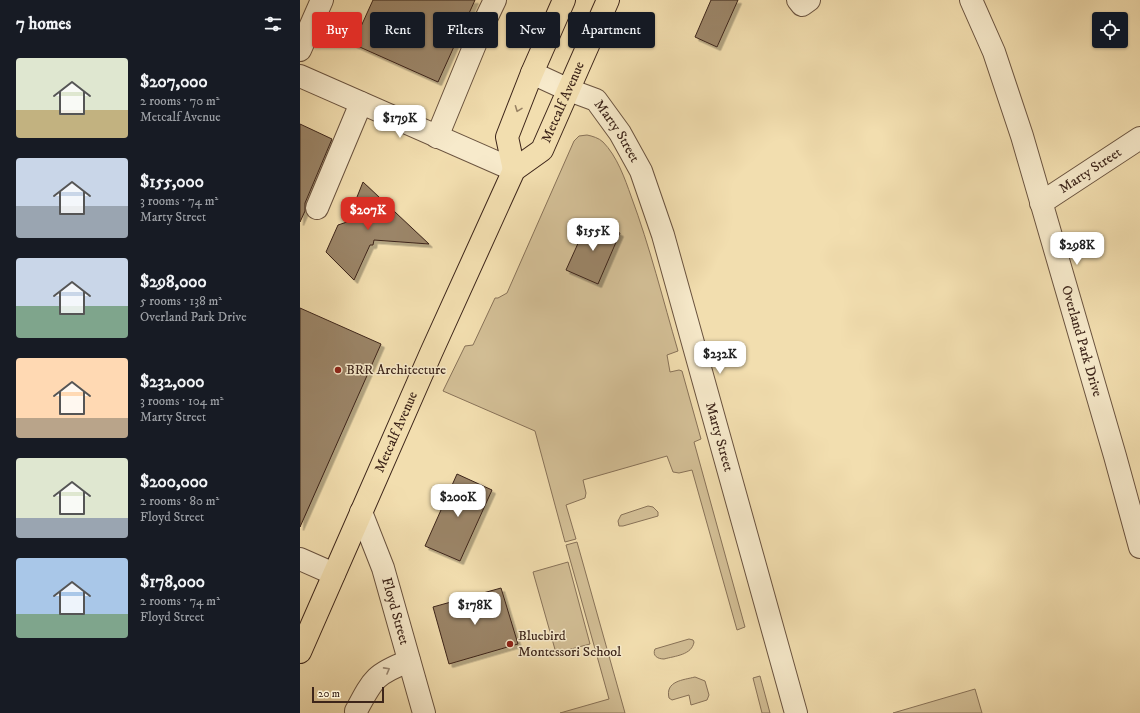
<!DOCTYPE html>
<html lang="en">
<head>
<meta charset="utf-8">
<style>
  body { margin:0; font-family:"IM FELL DW Pica",serif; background:#20242c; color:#f1f3f6; height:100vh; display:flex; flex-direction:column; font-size:15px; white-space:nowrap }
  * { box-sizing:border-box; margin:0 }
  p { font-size:13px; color:#9ea1a6 }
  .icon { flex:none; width:22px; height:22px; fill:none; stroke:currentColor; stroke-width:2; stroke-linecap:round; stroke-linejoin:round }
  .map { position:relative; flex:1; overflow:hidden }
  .side { display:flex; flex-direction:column; background:#171b24; width:300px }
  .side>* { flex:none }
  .guide { position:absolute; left:12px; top:12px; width:380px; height:36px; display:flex; gap:8px }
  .fabs { position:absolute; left:792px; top:12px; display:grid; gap:8px }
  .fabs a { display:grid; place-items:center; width:36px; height:36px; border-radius:4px; background:#171b24; box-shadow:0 1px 3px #0004; font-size:20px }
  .scale { position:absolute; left:12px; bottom:10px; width:72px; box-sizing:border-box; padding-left:4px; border:2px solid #3d251a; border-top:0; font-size:11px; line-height:14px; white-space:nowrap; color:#3d251a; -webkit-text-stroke:3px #f7eacb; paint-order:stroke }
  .price { position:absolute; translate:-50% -34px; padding:0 9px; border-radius:8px; background:#fff; color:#222; font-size:13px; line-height:26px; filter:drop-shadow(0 1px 2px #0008) }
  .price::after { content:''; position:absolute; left:50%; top:24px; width:12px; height:9px; margin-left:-6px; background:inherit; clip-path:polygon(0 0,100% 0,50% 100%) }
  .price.on { background:#d93025; color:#fff }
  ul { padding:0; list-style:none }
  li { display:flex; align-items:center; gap:12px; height:100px; padding:0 16px }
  li span { display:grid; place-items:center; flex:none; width:112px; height:80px; border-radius:4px; color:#555 }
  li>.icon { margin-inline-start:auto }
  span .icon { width:48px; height:48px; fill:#fffc; stroke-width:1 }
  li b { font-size:17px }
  h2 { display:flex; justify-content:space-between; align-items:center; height:48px; padding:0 16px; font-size:17px }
  .pill { padding:0 14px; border-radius:4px; background:#171b24; box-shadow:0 1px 3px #0004; font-size:14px; line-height:36px }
  .pill.on { background:#d93025; color:#fff }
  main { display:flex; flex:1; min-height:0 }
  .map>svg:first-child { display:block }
  .green { fill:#d3bf96; stroke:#887258 }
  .building { fill:#9b8567; stroke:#3d251a; filter:url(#shadow) }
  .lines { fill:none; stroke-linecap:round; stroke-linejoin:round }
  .minor-casing { stroke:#6a533f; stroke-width:24 }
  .major-casing { stroke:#3d251a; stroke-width:24 }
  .minor { stroke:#f7eacb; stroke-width:22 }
  .major { stroke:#f2deaf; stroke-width:22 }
  .oneway { stroke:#988264 }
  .oneway2 { stroke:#9a8872 }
  .poi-dot { fill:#8f2418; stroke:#f7eacb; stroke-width:1.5 }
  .labels { text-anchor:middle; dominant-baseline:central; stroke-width:3; stroke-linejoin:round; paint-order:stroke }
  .street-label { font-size:14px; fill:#3d251a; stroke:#f7eacb }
  .poi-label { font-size:14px; fill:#3d251a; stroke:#f7eacb; text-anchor:start }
</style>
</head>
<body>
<main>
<section class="side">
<h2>7 homes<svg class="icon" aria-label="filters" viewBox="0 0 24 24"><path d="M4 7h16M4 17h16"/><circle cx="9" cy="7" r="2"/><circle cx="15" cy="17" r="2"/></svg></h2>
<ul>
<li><span style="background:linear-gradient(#dfe7d0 65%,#c2b280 0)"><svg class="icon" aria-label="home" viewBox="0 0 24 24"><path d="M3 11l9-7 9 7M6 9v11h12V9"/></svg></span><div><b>$207,000</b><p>2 rooms · 70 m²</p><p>Metcalf Avenue</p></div></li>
<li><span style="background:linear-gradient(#c9d6e8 60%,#9aa5b1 0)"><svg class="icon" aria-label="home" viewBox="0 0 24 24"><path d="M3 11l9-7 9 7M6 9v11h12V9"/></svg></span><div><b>$155,000</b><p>3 rooms · 74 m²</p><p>Marty Street</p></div></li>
<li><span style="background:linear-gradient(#c9d6e8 60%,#7fa58c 0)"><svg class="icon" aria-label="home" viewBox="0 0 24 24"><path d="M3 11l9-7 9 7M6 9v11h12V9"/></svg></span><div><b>$298,000</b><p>5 rooms · 138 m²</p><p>Overland Park Drive</p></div></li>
<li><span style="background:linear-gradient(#ffd9b3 75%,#b9a48a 0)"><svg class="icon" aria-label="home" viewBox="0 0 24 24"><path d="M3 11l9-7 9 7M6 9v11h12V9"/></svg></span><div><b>$232,000</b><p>3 rooms · 104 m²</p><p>Marty Street</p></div></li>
<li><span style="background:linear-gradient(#dfe7d0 75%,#9aa5b1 0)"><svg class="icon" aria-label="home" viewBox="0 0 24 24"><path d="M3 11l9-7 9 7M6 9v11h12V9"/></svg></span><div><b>$200,000</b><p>2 rooms · 80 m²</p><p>Floyd Street</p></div></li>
<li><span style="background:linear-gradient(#a9c7e8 70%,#7fa58c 0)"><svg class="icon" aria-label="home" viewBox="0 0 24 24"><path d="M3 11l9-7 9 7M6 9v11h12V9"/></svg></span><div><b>$178,000</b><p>2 rooms · 74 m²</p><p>Floyd Street</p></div></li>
</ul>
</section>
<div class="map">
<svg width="840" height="713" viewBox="0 0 840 713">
  <defs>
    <filter id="shadow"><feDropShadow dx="3.5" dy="3.5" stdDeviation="0" flood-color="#0004"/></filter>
  </defs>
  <rect width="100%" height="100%" fill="#f2deaf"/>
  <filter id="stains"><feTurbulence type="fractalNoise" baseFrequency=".005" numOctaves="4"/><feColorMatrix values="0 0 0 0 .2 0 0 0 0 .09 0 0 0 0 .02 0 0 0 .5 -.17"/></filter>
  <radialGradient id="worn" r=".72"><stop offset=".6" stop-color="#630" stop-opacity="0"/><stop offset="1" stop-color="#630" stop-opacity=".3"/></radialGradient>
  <path class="green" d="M287 135C292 136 299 138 303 142 317 156 325 179 331 196 350 247 363 300 378 351L367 355 370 372 379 370 382 371 401 439 394 442 445 627 437 630 392 470 379 473 373 472 367 456 283 480 286 493 285 498 266 505 276 539 265 542 235 431 143 391 165 346 173 345 195 298H198L207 293 274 141 279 136Z
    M348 506 353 507 358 512V516L323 526H319L318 521 321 515Z
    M277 542 325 713H260L309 699 266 545Z
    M268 562 290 644 256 653 233 572Z
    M389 639 393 640 394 642C392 655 375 656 364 659 358 659 352 656 355 649Z
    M460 676 470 713H462L453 678Z
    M395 677 405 681 409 695 407 700 391 705 389 695 372 700 369 698C365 681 383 680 395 677Z
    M675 689 682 713H593Z"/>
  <path class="building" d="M73 0H175L138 82 53 44Z
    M411 0H438L417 47 395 37Z
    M0 124 32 139 5 203V211L0 222Z
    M63 182 129 244 74 240 73 245H70L54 280 26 252 38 225 47 222Z
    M289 219 320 233 298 284 266 270Z
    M0 308 81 344 0 527Z
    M157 474 192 490 160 561 125 546Z
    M201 588 218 644 149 664 133 607Z"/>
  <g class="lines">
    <defs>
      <g id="minor">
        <path d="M498 0 502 5 509 0"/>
        <path id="s1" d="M671 0 694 52 722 136 815 456 840 547"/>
        <path d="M0 50 22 0"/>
        <path id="s2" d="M232 73 269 90 296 100 320 133 341 171 363 235 496 713"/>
        <path d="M0 76 214 170"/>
        <path d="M137 137 183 25 195 0"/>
        <path id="s3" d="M741 203 840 138"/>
        <path d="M17 208 61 103"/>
        <path id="s4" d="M61 512 83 568 124 713"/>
        <path d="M0 559 34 574"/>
        <path d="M56 711C73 679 75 674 109 661"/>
      </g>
      <g id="major">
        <path d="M214 170 207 137 232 73 264 0"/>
        <path id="s5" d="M0 652 131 353 214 170 242 150 308 0"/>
      </g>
    </defs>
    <use href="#minor" class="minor-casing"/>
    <use href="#major" class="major-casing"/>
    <use href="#minor" class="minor"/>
    <use href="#major" class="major"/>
  </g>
  <defs><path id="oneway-chevron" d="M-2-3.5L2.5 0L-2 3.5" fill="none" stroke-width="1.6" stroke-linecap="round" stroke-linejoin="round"/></defs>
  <use class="oneway" href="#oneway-chevron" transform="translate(218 109) rotate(111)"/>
  <use class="oneway2" href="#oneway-chevron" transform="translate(87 670) rotate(-29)"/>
  <g class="poi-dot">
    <circle cx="38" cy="370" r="4"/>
    <circle cx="210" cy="644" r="4"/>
  </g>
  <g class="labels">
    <g class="street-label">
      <text stroke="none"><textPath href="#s5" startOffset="614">Metcalf Avenue</textPath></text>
      <text stroke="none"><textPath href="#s2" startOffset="107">Marty Street</textPath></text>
      <text stroke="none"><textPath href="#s3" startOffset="59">Marty Street</textPath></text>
      <text stroke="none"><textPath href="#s1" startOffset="359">Overland Park Drive</textPath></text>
      <text stroke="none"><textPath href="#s5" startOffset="240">Metcalf Avenue</textPath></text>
      <text stroke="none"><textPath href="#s2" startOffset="431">Marty Street</textPath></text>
      <text stroke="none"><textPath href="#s4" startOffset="105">Floyd Street</textPath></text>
    </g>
    <g class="poi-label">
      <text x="46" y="370">BRR Architecture</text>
      <text x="218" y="636">Bluebird<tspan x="218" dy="16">Montessori School</tspan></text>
    </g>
  </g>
  <rect width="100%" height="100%" filter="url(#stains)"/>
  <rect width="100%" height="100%" fill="url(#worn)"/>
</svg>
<div class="fabs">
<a><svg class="icon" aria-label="locate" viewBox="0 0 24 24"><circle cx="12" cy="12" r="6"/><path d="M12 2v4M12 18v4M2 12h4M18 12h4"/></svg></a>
</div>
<div class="scale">20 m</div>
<b class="price" style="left:100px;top:139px">$179K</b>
<b class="price on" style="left:68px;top:231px">$207K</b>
<b class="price" style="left:293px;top:252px">$155K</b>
<b class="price" style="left:777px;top:266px">$298K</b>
<b class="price" style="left:420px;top:375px">$232K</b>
<b class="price" style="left:158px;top:518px">$200K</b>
<b class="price" style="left:175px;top:626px">$178K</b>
<div class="guide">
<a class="pill on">Buy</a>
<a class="pill">Rent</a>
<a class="pill">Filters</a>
<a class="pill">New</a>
<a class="pill">Apartment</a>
</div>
</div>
</main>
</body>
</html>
